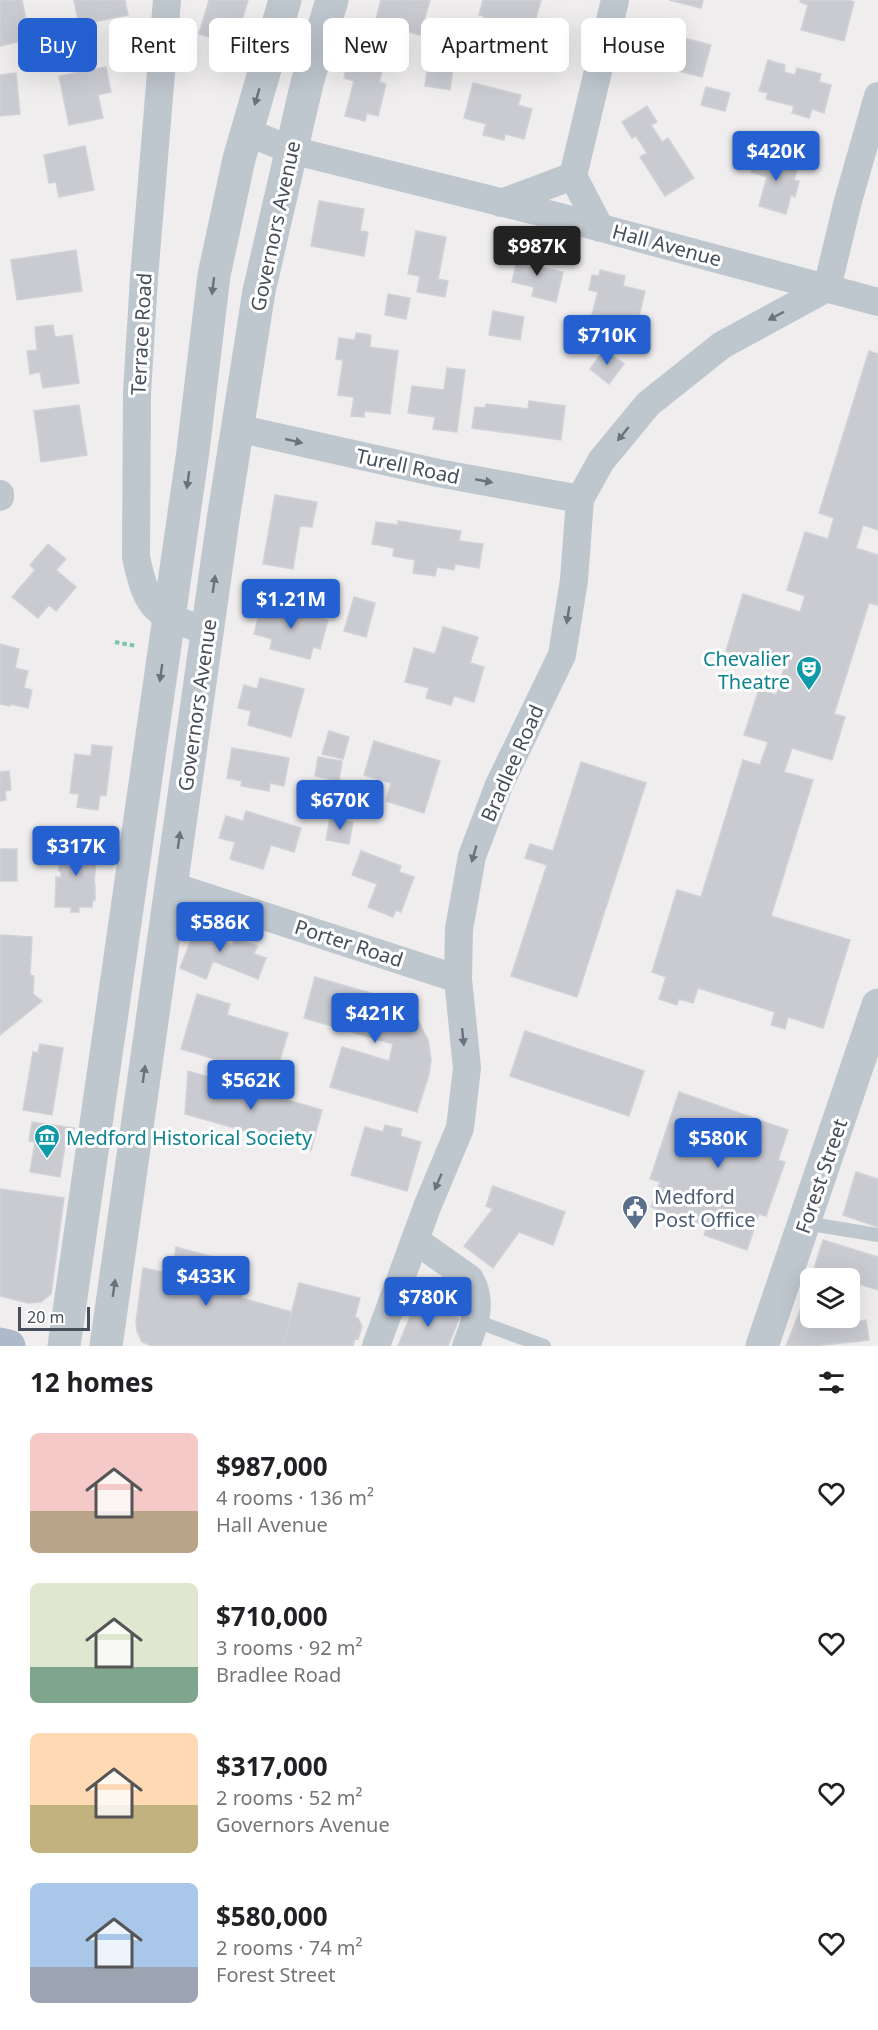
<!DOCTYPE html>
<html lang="en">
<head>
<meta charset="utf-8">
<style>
  body { margin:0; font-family:"Noto Sans",sans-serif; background:#f6f6f6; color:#202124; height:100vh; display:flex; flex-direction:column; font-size:22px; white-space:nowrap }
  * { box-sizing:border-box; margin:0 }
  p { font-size:20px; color:#757577 }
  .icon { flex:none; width:33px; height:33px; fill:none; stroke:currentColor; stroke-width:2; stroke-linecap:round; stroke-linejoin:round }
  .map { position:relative; height:1346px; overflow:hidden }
  .sheet { display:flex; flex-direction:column; background:#fff; flex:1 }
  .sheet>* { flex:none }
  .banner { position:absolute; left:18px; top:18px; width:843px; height:54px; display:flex; gap:12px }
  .tools { position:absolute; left:800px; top:1268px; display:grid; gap:12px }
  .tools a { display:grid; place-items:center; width:60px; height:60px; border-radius:9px; background:#fff; box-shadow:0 6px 24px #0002; font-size:30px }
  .scale { position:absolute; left:18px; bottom:15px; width:72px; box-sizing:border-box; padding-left:6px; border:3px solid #464e59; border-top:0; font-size:16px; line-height:21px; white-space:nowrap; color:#464e59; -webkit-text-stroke:4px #fff; paint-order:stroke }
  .price { position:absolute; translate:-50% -51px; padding:0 14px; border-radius:6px; background:#2560d1; color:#fff; font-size:20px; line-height:39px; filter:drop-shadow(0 2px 3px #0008) }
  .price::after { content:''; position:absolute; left:50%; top:36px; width:18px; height:14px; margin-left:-9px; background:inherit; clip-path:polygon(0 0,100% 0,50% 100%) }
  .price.selected { background:#222; color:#fff }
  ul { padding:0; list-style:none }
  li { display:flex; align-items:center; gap:18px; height:150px; padding:0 30px }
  li span { display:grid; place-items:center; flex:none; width:168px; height:120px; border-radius:9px; color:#555 }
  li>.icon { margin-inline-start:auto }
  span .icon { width:72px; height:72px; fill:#fffc; stroke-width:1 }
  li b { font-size:26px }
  h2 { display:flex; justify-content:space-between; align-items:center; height:72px; padding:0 30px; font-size:26px }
  .tag { padding:0 21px; border-radius:9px; background:#fff; box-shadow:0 6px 24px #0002; font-size:21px; line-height:54px }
  .tag.selected { background:#2560d1; color:#fff }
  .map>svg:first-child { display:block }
  .building { fill:#cacbd1; stroke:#d1d2d8; stroke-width:1.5 }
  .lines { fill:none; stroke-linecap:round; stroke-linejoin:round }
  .path { stroke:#78c6a7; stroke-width:4; stroke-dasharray:4.5 3; stroke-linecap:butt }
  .service { stroke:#bec6ce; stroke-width:14 }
  .minor { stroke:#bec6ce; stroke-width:28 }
  .tertiary { stroke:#bec6ce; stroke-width:33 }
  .primary { stroke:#aebaca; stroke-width:33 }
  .oneway { fill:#6a727c }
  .labels { text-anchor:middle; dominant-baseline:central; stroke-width:6; stroke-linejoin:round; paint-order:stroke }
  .street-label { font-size:20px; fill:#464e59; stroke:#fff }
  .culture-label { font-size:20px; fill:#0d838f; stroke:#fff; text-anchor:end }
  .service-label { font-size:20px; fill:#4e5e75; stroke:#fff; text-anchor:start }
</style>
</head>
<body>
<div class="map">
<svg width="878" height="1346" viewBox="0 0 878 1346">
  <rect width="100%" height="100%" fill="#efeded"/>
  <path class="building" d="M0 0H22L30 39 0 46Z
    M74 0H125L128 15 79 25Z
    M209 0H248L232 54 216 49 218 40 199 34Z
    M381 0H430L420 35 375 23Z
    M483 0H541L531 37 481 24 484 16 479 15Z
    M669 0H703L701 8Z
    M801 0H847L854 2 844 41 801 30 808 5 800 2Z
    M654 30 711 45 702 77 645 62Z
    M358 51 386 58 379 82 386 84 378 116 367 113 365 121 345 116 354 81 344 78 347 65 354 66Z
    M768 60 785 65 784 72 795 75 797 68 821 74 819 82 831 85 824 113 812 109 809 118 792 113 794 106 766 99 768 93 759 91Z
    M428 65 453 68 450 90 425 86Z
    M106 67 111 92 98 95 103 118 69 125 59 76Z
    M16 73 20 114 0 116V75Z
    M473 83 521 95 518 105 532 109 524 139 505 134 504 140 483 135 486 124 464 118Z
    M706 87 730 93 725 111 701 105Z
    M647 106 657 122 651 125 662 142 668 138 694 178 665 196 640 157 647 153 636 136 632 138 622 122Z
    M85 146 94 190 59 197 56 182 49 183 44 155Z
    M756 154 798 165 794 180 799 181 795 197 791 195 786 214 759 206 767 177 751 172Z
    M319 201 364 209 360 231 368 232 364 256 311 246Z
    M416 231 446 237 438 279 448 281 445 297 417 292 420 276 408 274Z
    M76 250 82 291 17 300 11 260Z
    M519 251 542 257 540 267 563 272 556 302 532 296 534 287 512 282Z
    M600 270 625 276 623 286 645 291 633 342 599 334 603 317 592 315 598 292 589 290 592 275 599 276Z
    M388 294 410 298 406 319 385 315Z
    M493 311 524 317 520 340 489 335Z
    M53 325 55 337 72 335 79 383 43 388 40 372 30 374 27 351 37 350 35 327Z
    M356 333 371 335 370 347 398 351 390 414 365 411 364 417 351 416 354 397 338 395 343 360 336 359 339 338 355 340Z
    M604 349 624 364 609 384 590 369Z
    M869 351 878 354V530L863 525 856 548 878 555V602L877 605 869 603 834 714 845 717 832 760 792 748 784 772 813 780 771 916 850 940 823 1028 788 1017 785 1029 771 1025 775 1012 698 988 693 1003 679 999 677 1005 659 999 666 977 652 972 677 890 701 897 743 760 760 765 768 742 744 735 759 689 776 695 784 669 726 651 743 594 800 612 805 596 787 590 805 532 828 539 834 518 819 513Z
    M447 368 465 370 457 432 433 429 435 417 408 413 412 386 444 390Z
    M529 401 565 406 561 440 472 428 475 407 485 408 486 404 528 409Z
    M79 405 87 455 41 462 34 411Z
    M275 495 317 502 312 527 300 526 293 569 263 564Z
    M398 521 461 531 459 541 483 544 479 568 455 564 454 570 437 567 435 576 413 573 415 560 393 556 394 548 372 544 376 522 398 525Z
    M48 544 66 559 56 570 76 587 56 611 49 605 38 618 12 597 35 570 30 565Z
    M354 597 375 603 366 637 344 631Z
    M262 603 328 620 320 649 313 647 310 659 270 649 272 639 254 634Z
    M443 627 478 637 470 663 484 667 474 702 454 696 451 705 426 698 429 688 405 682 414 648 435 654Z
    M0 644 19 649 15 668 28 671 24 688 32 690 28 708 10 704V706L0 704Z
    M260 678 304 689 291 737 248 725 251 711 238 708 244 685 257 689Z
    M329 731 349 737 343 759 322 754Z
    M374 741 440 761 424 813 386 801 391 783 364 775Z
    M92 745 112 747 106 796 100 795 98 810 77 807 79 794 70 793 75 754 91 756Z
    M232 748 289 758 284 786 270 783 269 791 241 786 242 781 227 778Z
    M318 757 342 761 339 781 315 776Z
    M581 762 646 783 577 997 511 976 547 865 525 858 530 844 553 851Z
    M9 771 11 790 5 791 6 800 0 801V772Z
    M246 811 301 828 294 852 271 845 263 869 230 859 235 842 219 838 226 816 243 821Z
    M330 818 353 822 349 844 326 840Z
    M36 838 51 840 50 855 35 854Z
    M60 844 97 845 94 885H95V900H93L92 907H79V912H71V907H55L56 877 61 878V871H59Z
    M0 849H17V881H0Z
    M361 851 401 866 399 872 414 877 401 912 396 910 393 917 368 907 377 884 352 875Z
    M199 920 227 931 223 941 232 945 235 938 257 946 254 954 266 958 258 979 213 961 206 979 180 968Z
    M0 935 32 937 30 975 34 976 33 994 42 1001 0 1035Z
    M315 977 394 1000 406 1007 417 1018 428 1040 431 1060 429 1074 417 1112 330 1087 342 1047 389 1061 393 1044 304 1018Z
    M197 994 230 1004 227 1015 288 1033 276 1073 250 1065 249 1069 181 1049Z
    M525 1031 644 1071 629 1116 510 1076Z
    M40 1044 63 1048 52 1115 23 1110 33 1052 38 1053Z
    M188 1071 322 1110 311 1150 185 1114Z
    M679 1092 788 1130 778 1160 785 1162 766 1216 759 1214 747 1250 704 1235 707 1226 651 1207 660 1182 650 1179Z
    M32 1122 74 1128 71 1147 65 1146 60 1177 30 1172 35 1142 29 1141Z
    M385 1125 402 1129 400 1136 421 1142 407 1191 351 1175 365 1127 383 1132Z
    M856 1172 878 1179V1227L843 1215Z
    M493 1186 565 1212 553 1245 519 1232 493 1268 464 1246 493 1209 486 1206Z
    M0 1189 64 1198 51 1294 41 1302 28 1303 0 1296Z
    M823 1240 878 1257V1290L849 1281V1278H811Z
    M176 1247 249 1267 241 1298 292 1312 283 1346H152L142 1342 137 1331 136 1322 143 1268 167 1273 164 1292 171 1294Z
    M299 1283 360 1298 355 1317 358 1318 362 1326 358 1339 355 1338 353 1346H283Z
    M849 1295 852 1322 866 1320 869 1340 813 1346H786L805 1298 810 1297V1317H849Z
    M416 1302 459 1319 448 1346H398Z"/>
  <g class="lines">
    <path class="path" d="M115 642 136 646"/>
    <path class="service" d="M805 1223 878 1235
      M476 1321 544 1346"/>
    <path class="minor" d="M167 0 144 278 137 393 136 557C148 613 156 614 207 631
      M247 132 291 150 564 218 878 302
      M501 203 573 176
      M600 228 573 176 615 0
      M237 428 438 473 580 499
      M0 494V497
      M172 886 458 979
      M415 1240 470 1279C483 1301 475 1324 466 1346
      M376 1346 427 1207 460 1128 467 1068 458 979 459 929 472 856 499 785 562 655 574 580 580 499 601 461 648 404 722 345 827 288 848 201 878 96"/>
    <path class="tertiary" d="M64 1346 193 451 214 275 239 159 285 0
      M106 1346 223 520 259 291 307 83 332 0
      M762 1346 878 1005"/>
    <path class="primary" d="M0 1344 9 1346"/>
  </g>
  <defs><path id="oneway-solid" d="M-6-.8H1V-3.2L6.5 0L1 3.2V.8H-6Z" transform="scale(1.5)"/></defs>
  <g class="oneway">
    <use href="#oneway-solid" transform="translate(257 97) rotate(106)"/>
    <use href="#oneway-solid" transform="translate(213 286) rotate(97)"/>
    <use href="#oneway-solid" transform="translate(776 316) rotate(152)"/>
    <use href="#oneway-solid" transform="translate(623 434) rotate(129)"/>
    <use href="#oneway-solid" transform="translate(294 441) rotate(13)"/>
    <use href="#oneway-solid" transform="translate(188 480) rotate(98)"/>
    <use href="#oneway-solid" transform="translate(484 481) rotate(11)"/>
    <use href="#oneway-solid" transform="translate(214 584) rotate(-82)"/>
    <use href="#oneway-solid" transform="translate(568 615) rotate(99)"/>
    <use href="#oneway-solid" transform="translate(161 673) rotate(98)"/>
    <use href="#oneway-solid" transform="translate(179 840) rotate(-82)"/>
    <use href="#oneway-solid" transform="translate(474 854) rotate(106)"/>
    <use href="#oneway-solid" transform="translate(463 1037) rotate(84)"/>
    <use href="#oneway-solid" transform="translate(144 1074) rotate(-82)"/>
    <use href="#oneway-solid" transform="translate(438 1182) rotate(113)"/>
    <use href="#oneway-solid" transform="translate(114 1288) rotate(-82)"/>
  </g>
  <defs>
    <symbol id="theatre-pin" viewBox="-11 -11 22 30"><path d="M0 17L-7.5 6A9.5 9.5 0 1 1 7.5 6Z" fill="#0f9aa8" stroke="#fff"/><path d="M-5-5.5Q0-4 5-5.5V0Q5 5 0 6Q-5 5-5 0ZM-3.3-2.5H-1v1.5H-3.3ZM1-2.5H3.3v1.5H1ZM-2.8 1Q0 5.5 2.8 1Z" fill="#fff"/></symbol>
    <symbol id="museum-pin" viewBox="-11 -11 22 30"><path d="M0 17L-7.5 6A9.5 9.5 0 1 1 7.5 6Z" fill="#0f9aa8" stroke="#fff"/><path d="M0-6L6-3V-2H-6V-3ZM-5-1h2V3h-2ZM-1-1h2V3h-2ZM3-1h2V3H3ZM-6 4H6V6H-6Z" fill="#fff"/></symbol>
    <symbol id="civic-pin" viewBox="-11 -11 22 30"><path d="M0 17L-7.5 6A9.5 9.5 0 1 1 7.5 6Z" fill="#5c6f8a" stroke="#fff"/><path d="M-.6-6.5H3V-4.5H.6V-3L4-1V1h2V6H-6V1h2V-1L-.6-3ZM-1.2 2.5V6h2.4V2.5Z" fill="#fff"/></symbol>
  </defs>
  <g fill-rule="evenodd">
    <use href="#theatre-pin" x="794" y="654" width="30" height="40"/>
    <use href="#museum-pin" x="32" y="1122" width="30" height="40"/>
    <use href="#civic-pin" x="620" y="1193" width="30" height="40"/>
  </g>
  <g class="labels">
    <g class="street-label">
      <text transform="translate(275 226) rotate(-78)">Governors Avenue</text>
      <text transform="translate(667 245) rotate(15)">Hall Avenue</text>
      <text transform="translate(141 334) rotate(-87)">Terrace Road</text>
      <text transform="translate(408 466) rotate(12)">Turell Road</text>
      <text transform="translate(197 705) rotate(-82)">Governors Avenue</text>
      <text transform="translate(512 763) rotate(-66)">Bradlee Road</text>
      <text transform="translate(349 943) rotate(18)">Porter Road</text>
      <text transform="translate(821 1176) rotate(-71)">Forest Street</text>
    </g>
    <g class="culture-label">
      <text x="790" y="658">Chevalier<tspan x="790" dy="23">Theatre</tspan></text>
      <text x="66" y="1137" text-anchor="start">Medford Historical Society</text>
    </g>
    <g class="service-label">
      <text x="654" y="1196">Medford<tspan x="654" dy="23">Post Office</tspan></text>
    </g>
  </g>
</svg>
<div class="tools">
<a><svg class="icon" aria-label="layers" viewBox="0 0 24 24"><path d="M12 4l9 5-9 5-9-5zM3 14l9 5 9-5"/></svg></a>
</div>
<div class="scale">20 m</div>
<b class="price" style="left:776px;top:182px">$420K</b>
<b class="price selected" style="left:537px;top:277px">$987K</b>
<b class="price" style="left:607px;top:366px">$710K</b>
<b class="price" style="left:291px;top:630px">$1.21M</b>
<b class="price" style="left:340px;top:831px">$670K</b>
<b class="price" style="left:76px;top:877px">$317K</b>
<b class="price" style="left:220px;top:953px">$586K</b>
<b class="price" style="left:375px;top:1044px">$421K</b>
<b class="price" style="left:251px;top:1111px">$562K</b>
<b class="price" style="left:718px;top:1169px">$580K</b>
<b class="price" style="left:206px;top:1307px">$433K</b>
<b class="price" style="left:428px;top:1328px">$780K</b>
<div class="banner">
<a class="tag selected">Buy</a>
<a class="tag">Rent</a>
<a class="tag">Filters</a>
<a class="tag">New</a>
<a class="tag">Apartment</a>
<a class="tag">House</a>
</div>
</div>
<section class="sheet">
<h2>12 homes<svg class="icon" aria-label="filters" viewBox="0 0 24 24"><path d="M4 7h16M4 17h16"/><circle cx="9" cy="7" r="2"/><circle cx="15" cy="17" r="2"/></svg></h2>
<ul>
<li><span style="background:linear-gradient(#f6c9c9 65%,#b9a48a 0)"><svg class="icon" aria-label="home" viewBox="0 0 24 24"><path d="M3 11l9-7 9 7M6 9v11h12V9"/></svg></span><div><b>$987,000</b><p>4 rooms · 136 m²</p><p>Hall Avenue</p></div><svg class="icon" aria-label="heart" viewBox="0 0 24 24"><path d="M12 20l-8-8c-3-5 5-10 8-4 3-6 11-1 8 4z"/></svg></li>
<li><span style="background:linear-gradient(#dfe7d0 70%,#7fa58c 0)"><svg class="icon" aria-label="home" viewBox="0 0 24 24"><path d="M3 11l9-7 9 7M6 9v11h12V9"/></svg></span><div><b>$710,000</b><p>3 rooms · 92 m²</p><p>Bradlee Road</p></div><svg class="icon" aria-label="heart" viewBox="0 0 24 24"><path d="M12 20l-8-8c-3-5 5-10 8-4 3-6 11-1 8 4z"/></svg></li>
<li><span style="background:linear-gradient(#ffd9b3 60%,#c2b280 0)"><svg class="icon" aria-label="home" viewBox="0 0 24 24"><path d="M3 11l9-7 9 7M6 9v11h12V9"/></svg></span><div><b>$317,000</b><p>2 rooms · 52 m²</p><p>Governors Avenue</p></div><svg class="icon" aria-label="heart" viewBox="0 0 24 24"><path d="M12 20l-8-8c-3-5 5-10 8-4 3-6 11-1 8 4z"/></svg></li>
<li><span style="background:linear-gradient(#a9c7e8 70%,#9aa5b1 0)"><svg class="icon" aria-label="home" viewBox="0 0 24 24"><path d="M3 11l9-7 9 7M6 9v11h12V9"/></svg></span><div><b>$580,000</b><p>2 rooms · 74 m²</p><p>Forest Street</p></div><svg class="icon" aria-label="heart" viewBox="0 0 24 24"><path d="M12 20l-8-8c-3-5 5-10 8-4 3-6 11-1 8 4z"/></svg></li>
</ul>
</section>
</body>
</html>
